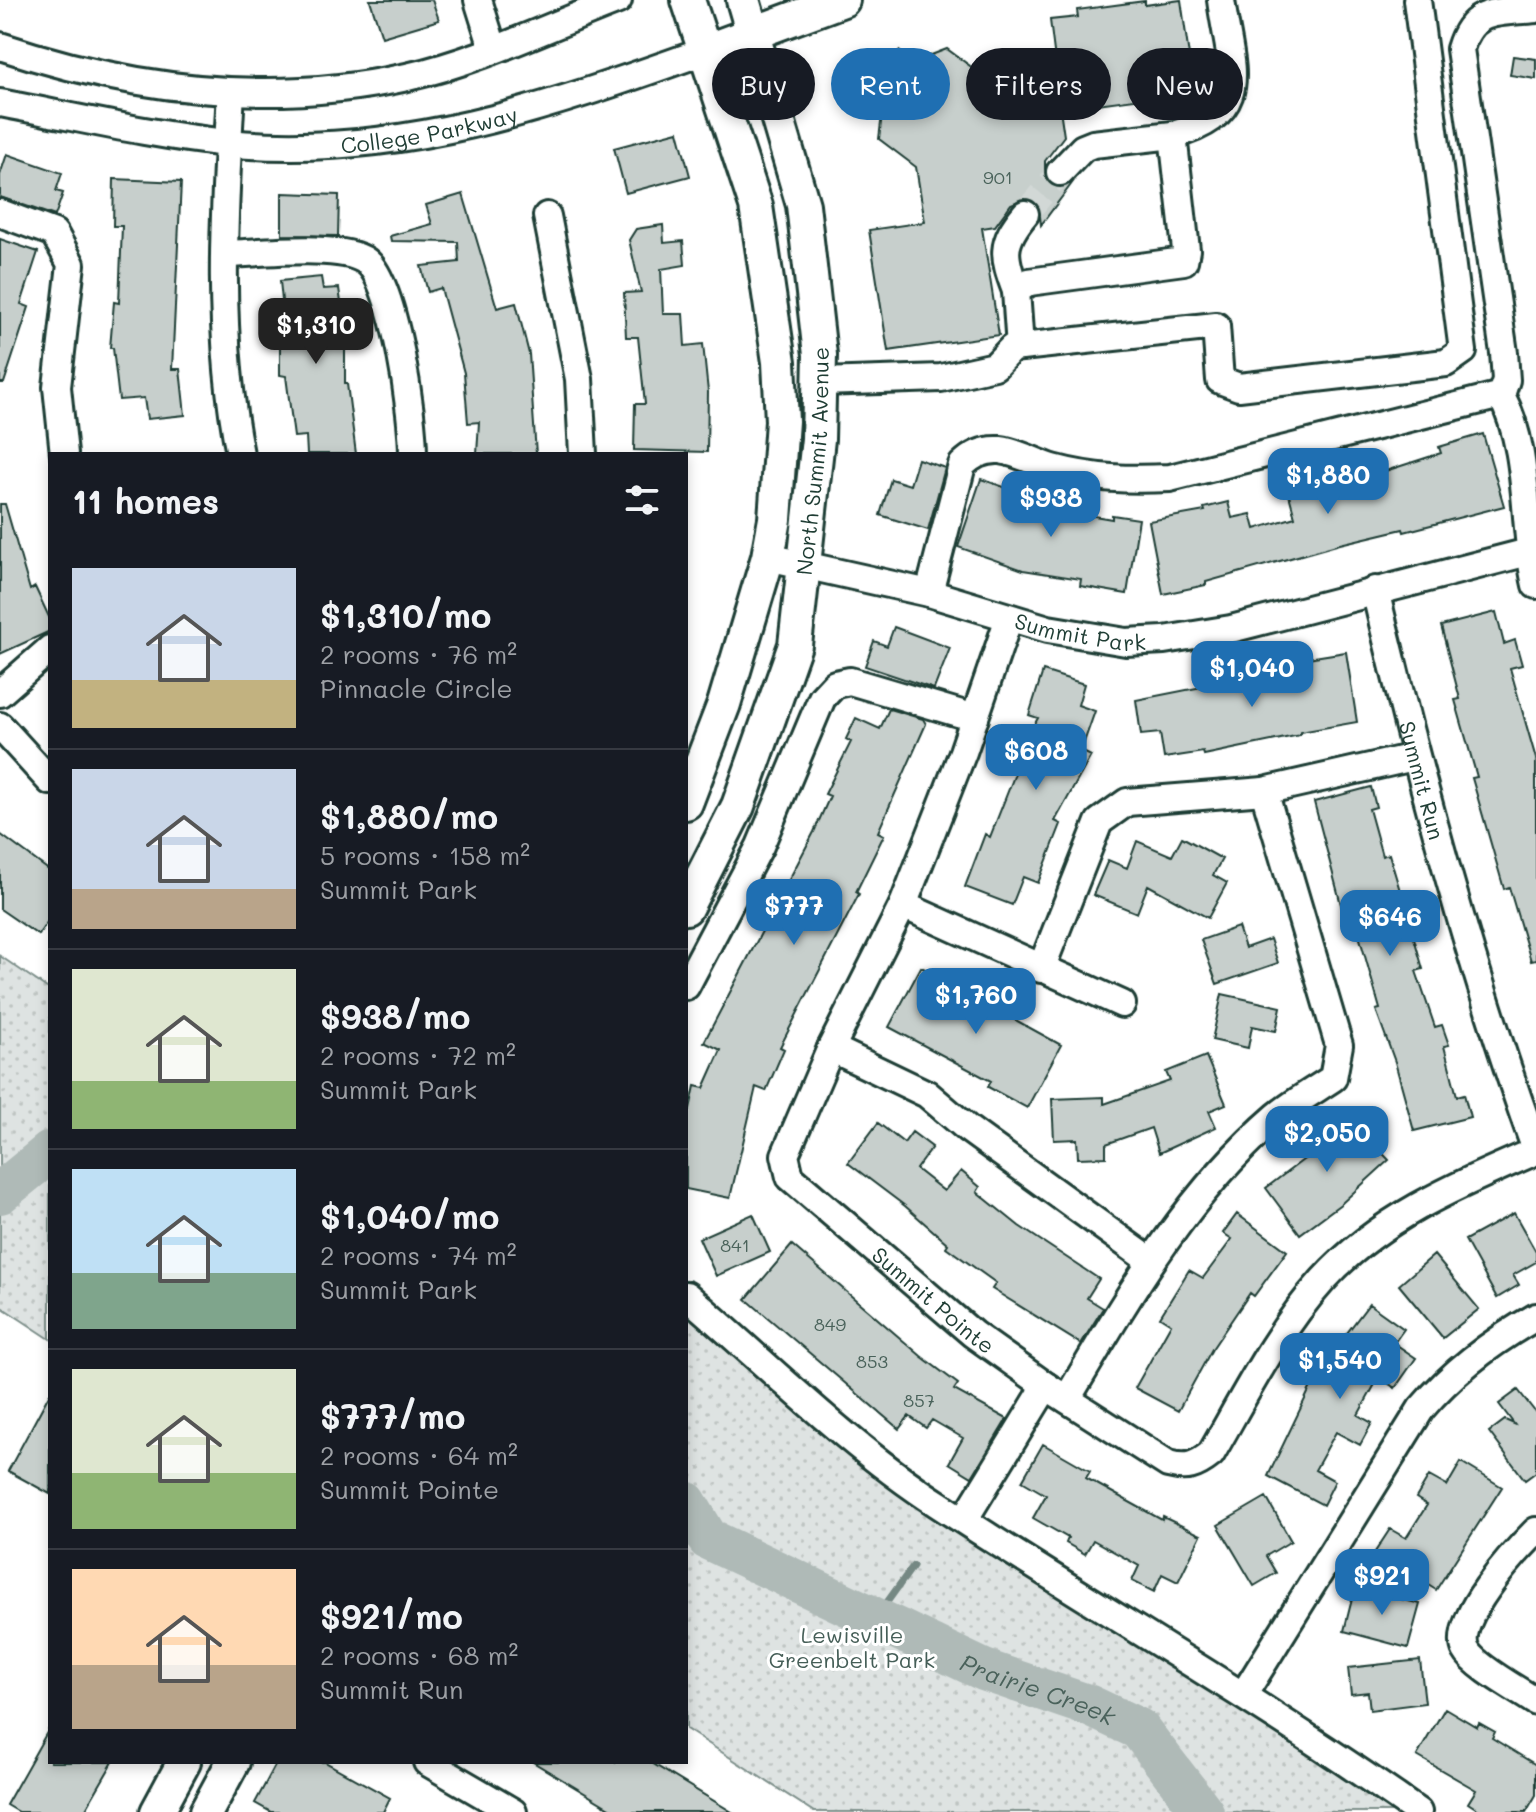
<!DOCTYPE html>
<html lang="en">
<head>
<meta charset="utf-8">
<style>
  body { margin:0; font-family:Mali,sans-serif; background:#242831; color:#f1f3f6; height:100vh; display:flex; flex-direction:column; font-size:30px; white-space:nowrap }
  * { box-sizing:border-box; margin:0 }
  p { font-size:26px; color:#9ea1a6 }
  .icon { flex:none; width:44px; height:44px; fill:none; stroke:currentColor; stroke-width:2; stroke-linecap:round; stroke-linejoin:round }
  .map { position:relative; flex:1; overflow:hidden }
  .panel { position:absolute; left:48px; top:452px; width:640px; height:1312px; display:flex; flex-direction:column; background:#171b24; border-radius:0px; box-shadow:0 4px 12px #0003 }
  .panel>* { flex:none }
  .hud { position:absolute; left:712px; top:48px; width:704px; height:72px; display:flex; gap:16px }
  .price { position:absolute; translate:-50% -68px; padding:0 18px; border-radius:16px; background:#1f6fb2; color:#fff; font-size:26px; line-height:52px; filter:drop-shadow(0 2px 4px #0008) }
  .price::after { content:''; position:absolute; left:50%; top:48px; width:24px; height:18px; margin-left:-12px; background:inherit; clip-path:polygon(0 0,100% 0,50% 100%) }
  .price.on { background:#222; color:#fff }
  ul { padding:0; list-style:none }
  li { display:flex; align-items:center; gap:24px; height:200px; padding:0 24px }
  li+li { border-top:2px solid #363941 }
  li span { display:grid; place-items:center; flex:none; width:224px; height:160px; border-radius:0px; color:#555 }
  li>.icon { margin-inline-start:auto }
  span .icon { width:96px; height:96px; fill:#fffc; stroke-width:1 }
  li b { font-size:34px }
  h2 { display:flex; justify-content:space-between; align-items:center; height:96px; padding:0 24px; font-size:34px }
  .chip { padding:0 28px; border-radius:36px; background:#171b24; box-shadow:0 4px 12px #0003; font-size:28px; line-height:72px }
  .chip.on { background:#1f6fb2; color:#fff }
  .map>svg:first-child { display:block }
  .park { fill:url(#park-dots); stroke:#7e908b; stroke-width:2 }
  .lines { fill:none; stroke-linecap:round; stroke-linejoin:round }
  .stream { stroke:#758883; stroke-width:7 }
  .river { stroke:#afbab7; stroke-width:42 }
  .building { fill:#c7cfcc; stroke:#1f3d34; stroke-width:2 }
  .minor-tunnel { stroke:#d2d8d6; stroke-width:26; stroke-dasharray:26 13; stroke-linecap:butt }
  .minor-casing { stroke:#1f3d34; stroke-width:32 }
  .major-casing { stroke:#1f3d34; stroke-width:38 }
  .minor { stroke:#fff; stroke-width:26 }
  .major { stroke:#fff; stroke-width:32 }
  .labels { text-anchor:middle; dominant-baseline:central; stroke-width:6; stroke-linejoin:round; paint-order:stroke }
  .number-label { font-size:18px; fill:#49625a }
  .street-label { font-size:22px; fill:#1f3d34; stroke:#fff }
  .park-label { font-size:22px; fill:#455e57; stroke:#fff }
  .water-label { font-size:24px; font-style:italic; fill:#4a625b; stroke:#fff }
</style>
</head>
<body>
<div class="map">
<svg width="1536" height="1812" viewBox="0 0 1536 1812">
  <defs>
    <pattern id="park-dots" width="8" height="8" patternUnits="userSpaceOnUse" patternTransform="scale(2)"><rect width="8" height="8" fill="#dee3e2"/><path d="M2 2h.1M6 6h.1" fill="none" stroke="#bec4c2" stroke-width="1.8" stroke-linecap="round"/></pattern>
  </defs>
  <rect width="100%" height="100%" fill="#fff"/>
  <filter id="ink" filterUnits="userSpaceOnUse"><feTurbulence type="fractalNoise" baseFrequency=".0125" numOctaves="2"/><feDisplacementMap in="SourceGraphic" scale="16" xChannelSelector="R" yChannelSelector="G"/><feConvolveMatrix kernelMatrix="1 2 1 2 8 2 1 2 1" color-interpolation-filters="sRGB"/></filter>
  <g filter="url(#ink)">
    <path class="park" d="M0 956 50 990V1339L0 1306Z
      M686 1306 760 1372 1398 1812H814L686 1729Z"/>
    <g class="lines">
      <path class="stream" d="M875 1619 913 1566"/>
      <g class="river">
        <path d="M0 1193 50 1152"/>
        <path id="s1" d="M686 1502 708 1539 984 1670 1090 1706 1139 1729 1203 1812"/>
      </g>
    </g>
    <path class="building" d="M370 0H432L439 20 382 37Z
      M1181 0 1194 91 1060 109 1064 136 1045 161V176L1057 188 1073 182 1041 225 1039 207 1026 198 1011 204 995 226 982 228 999 335 888 351 869 230 925 222 916 167 879 139 884 98 871 88 899 51 913 62 947 49 985 77 1056 68 1050 20 1078 17 1077 10 1145 1V5Z
      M1513 56 1536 59V79L1510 75Z
      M678 131 690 176 626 193 614 148Z
      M7 154 62 173 56 191 63 193 55 216 0 197V175Z
      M114 179 181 182 172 369H180L185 415 147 419 144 398 119 400 113 348H110L114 302 119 303 122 226H113Z
      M282 193 339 195 338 236 282 235Z
      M463 194 497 308 516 303 529 354 536 454H477L479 422 468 423 464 373 441 288 428 292 421 266 459 262 458 242 391 241 390 236 432 224 426 205Z
      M663 225 664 243 683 241 685 265 661 269 663 314H683L685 346 703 344 708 392 707 452 634 450 635 404H645L638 337H626L624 293 641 292 629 240 636 229Z
      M0 239 38 252 21 304 29 307 4 383H0Z
      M321 277 323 289 339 288 345 331V384H347L356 454H307L306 436 294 437 286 376 280 375V330H285L280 281Z
      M1483 434 1504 506 1404 532 1403 529 1340 544 1206 582V585L1163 594 1149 521 1205 511 1204 508 1228 502 1232 518 1251 514 1255 529 1295 517 1288 491 1343 476 1341 471 1366 464 1370 476 1441 453 1439 447Z
      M918 459 945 468 928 530 880 515 891 479 910 485Z
      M981 479 1027 495 1024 504 1112 519V515L1139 519 1127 594 1080 586 1081 579 1023 570 958 547Z
      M0 504H5L30 590 35 587 50 619V631L0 654Z
      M1496 612 1504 644 1515 640 1522 665 1510 668 1536 759V960L1531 961 1509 887 1504 889 1472 778 1477 777 1455 700 1460 699 1441 626Z
      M894 627 950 648 934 689 865 666 874 641 887 646Z
      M1346 652 1357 722 1300 732V735L1204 755 1203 752 1164 758 1160 733 1141 735 1136 700 1303 667 1301 659Z
      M1043 671 1084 684 1078 705 1095 711 1081 751 1091 756 1055 821 1061 824 1038 883 1023 877 1012 905 965 887 985 834 990 837 1018 766 1012 763 1038 718 1029 715Z
      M889 709 923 719 926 724 878 832 884 835 856 892 859 894 780 1047 784 1049 766 1091 756 1087 730 1198 686 1189V1108L690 1109 695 1086 704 1088 721 1050 704 1042 814 832 830 796 825 794 851 742 846 739 856 718 880 729Z
      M1371 787 1376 807 1369 809 1382 856 1389 854 1410 924 1423 969 1416 971 1435 1027 1442 1025 1449 1045 1444 1046 1457 1096 1464 1094 1470 1117 1414 1131 1395 1062 1376 1010 1380 1009 1353 914 1344 916 1314 802Z
      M0 834 50 871V918L38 935 0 909Z
      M1182 837 1222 859 1213 875 1227 883 1208 918 1148 885 1137 913 1093 895 1108 860 1127 868 1137 841 1172 856Z
      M1238 927 1245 948 1270 939 1278 963 1217 984 1201 940Z
      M921 967 1012 1012 1010 1017 1061 1045 1027 1108 988 1087 991 1081 889 1027Z
      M1222 994 1281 1007 1276 1031 1252 1026 1248 1048 1212 1040Z
      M1206 1056 1226 1104 1209 1111 1216 1127 1159 1153 1151 1128 1106 1144V1157L1078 1158 1077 1139 1054 1140 1052 1099 1104 1097V1104L1170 1081 1166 1072Z
      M1344 1113 1389 1160 1342 1203 1300 1234 1266 1188 1311 1154 1305 1148Z
      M878 1123 904 1143 912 1132 932 1147 916 1169 944 1191 961 1171 980 1187 977 1192 1019 1226 1099 1279 1087 1298 1103 1308 1081 1344 992 1289 996 1283 946 1247 948 1244 905 1206 848 1163Z
      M1514 1213 1536 1252V1262L1513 1275 1519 1285 1497 1298 1465 1240Z
      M753 1214 770 1252 716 1276 699 1238Z
      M1237 1214 1287 1251 1254 1296 1250 1293 1212 1349 1178 1411 1135 1388 1171 1324 1160 1317 1189 1270 1203 1278 1232 1239 1223 1233Z
      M792 1245 921 1356 958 1384 954 1390 1007 1419 972 1477 949 1463 963 1438 932 1420 926 1428 909 1416 899 1429 746 1299Z
      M1434 1255 1479 1309 1443 1338 1399 1285Z
      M1369 1304 1404 1329 1394 1343 1416 1358 1395 1388 1379 1377 1358 1415 1372 1423 1360 1445 1336 1432 1315 1470 1335 1481 1323 1505 1268 1476 1319 1370Z
      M1518 1390 1536 1413V1472L1525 1480 1489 1432 1505 1420 1514 1424 1499 1404Z
      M50 1393V1494L8 1471Z
      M1043 1444 1090 1471 1086 1478 1162 1520 1163 1517 1201 1535 1178 1582 1162 1574 1154 1592 1132 1581 1139 1566 1093 1540 1085 1554 1066 1543 1068 1538 1033 1518 1046 1495 1022 1481Z
      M1461 1462 1502 1487 1436 1590 1375 1552 1390 1529 1406 1538 1427 1505 1416 1498 1429 1476 1447 1486Z
      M1266 1497 1291 1541 1266 1556 1276 1573 1254 1586 1218 1525Z
      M1355 1587 1420 1604 1408 1648 1344 1631Z
      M1420 1660 1425 1703 1370 1710 1368 1692 1351 1694 1348 1668Z
      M1445 1708 1477 1727 1479 1723 1495 1732 1492 1738 1536 1765V1795L1526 1812H1482L1468 1803 1476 1790 1417 1756Z
      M50 1727V1762H113L84 1812H18L6 1805Z
      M277 1762H325L390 1798 383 1812H271L255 1803Z
      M533 1762H650L732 1812H616Z"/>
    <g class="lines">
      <path class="minor-tunnel" d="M1025 214 1060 172"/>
      <defs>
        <g id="minor">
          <path d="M478 0 493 48"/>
          <path d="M0 46C132 90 270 107 407 77 479 61 550 26 618 0"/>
          <path d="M231 92C224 211 216 336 240 454"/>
          <path id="s2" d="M0 103C75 117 151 135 227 143 397 160 548 107 705 51"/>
          <path d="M1060 172 1083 148 1093 144 1173 135"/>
          <path d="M0 213 54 233 71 264 57 387 64 454"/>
          <path d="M547 216 579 379 583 454"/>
          <path d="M227 254C259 253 341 243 366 261 395 282 413 417 413 454"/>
          <path d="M1016 291C1003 256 1000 244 1025 214"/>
          <path d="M1020 347 1016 291 1029 282 1184 261 1186 250 1173 135C1256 112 1230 68 1221 0"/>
          <path d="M821 382 941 378 995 366 1012 348 1216 326 1220 380 1239 387 1446 363 1463 351 1417 0"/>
          <path d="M1501 395C1531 452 1522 524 1536 585"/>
          <path id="s3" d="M768 557 929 593 1048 629 1126 642 1164 640 1231 629 1536 550"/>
          <path id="s4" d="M1375 590C1420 780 1470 967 1536 1150"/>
          <path d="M929 593 962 465C973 454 985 449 1000 450 1018 452 1036 463 1053 468 1093 479 1129 480 1170 478L1501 395 1506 380 1504 353 1460 49C1472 7 1498 13 1536 9"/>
          <path id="s5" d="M1009 618 963 752 903 905 831 1048 785 1155 790 1177 973 1334 1046 1386 1168 1464C1187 1469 1196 1466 1211 1454 1245 1395 1277 1331 1323 1280 1380 1217 1460 1184 1536 1151"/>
          <path d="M0 693 50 649"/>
          <path d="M0 726 50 781"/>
          <path d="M903 905 1122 1004"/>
          <path d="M1041 969 1099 822 1127 802 1264 791 1414 757"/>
          <path d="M686 986 760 846 822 698 835 684 850 681 975 718"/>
          <path d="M831 1048 927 1094 968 1129 1149 1260"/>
          <path d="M686 1295C768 1365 847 1445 938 1504 1097 1608 1262 1702 1418 1812"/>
          <path d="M1067 1399C1127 1298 1186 1194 1277 1116 1294 1102 1315 1090 1333 1078L1339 1045 1264 791"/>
          <path d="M964 1520 1046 1386"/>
          <path d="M1536 1531C1516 1551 1451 1621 1466 1650 1475 1667 1519 1690 1536 1702"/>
          <path d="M1244 1694 1421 1409C1454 1370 1491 1342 1536 1317"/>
          <path d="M427 1762 513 1812"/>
        </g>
        <g id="major">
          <path d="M705 51 843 0"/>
          <path d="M686 803 724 704 768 557 775 519 782 421 779 362 756 206 688 0"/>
          <path id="s6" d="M686 908 738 806 795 645 818 439 820 355 803 205 743 0"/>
          <path d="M157 1812 184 1762"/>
          <path d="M206 1812 233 1762"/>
        </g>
      </defs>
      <use href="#minor" class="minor-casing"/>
      <use href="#major" class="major-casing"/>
      <use href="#minor" class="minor"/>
      <use href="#major" class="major"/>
    </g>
  </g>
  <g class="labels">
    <g class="number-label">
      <text x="998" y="177">901</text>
      <text x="735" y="1245">841</text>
      <text x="830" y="1324">849</text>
      <text x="872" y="1361">853</text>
      <text x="919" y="1400">857</text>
    </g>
    <g class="street-label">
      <text stroke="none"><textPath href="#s2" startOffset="434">College Parkway</textPath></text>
      <text stroke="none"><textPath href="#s6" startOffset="470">North Summit Avenue</textPath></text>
      <text stroke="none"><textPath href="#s3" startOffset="322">Summit Park</textPath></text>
      <text stroke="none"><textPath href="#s4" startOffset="196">Summit Run</textPath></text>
      <text stroke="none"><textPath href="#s5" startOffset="794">Summit Pointe</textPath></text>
    </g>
    <g class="park-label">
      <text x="852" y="1634">Lewisville<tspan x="852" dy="25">Greenbelt Park</tspan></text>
    </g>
    <g class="water-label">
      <text stroke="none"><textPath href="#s1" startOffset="406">Prairie Creek</textPath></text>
    </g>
  </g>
</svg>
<b class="price on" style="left:316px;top:366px">$1,310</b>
<b class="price" style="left:1328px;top:516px">$1,880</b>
<b class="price" style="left:1051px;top:539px">$938</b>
<b class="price" style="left:1252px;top:709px">$1,040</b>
<b class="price" style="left:1036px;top:792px">$608</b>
<b class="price" style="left:794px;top:947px">$777</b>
<b class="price" style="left:1390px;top:958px">$646</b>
<b class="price" style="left:976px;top:1036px">$1,760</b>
<b class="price" style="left:1327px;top:1174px">$2,050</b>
<b class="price" style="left:1340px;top:1401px">$1,540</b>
<b class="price" style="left:1382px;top:1617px">$921</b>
<div class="hud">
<a class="chip">Buy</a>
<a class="chip on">Rent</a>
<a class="chip">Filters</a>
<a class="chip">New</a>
</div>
<section class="panel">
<h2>11 homes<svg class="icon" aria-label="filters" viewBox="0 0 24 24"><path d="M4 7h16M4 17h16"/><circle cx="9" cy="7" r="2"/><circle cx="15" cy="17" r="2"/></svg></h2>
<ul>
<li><span style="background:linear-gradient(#c9d6e8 70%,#c2b280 0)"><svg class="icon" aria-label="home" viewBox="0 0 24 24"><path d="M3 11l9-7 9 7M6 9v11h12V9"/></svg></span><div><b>$1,310/mo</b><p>2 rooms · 76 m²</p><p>Pinnacle Circle</p></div></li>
<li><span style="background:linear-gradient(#c9d6e8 75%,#b9a48a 0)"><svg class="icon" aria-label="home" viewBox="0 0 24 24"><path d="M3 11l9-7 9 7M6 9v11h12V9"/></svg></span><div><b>$1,880/mo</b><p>5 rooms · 158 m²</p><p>Summit Park</p></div></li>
<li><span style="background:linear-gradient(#dfe7d0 70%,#8fb573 0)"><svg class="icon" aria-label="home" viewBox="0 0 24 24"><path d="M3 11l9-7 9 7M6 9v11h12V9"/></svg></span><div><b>$938/mo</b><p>2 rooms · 72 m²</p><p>Summit Park</p></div></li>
<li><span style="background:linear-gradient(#bfe0f5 65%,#7fa58c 0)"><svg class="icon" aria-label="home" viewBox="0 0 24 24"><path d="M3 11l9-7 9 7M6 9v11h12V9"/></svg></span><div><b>$1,040/mo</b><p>2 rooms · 74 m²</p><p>Summit Park</p></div></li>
<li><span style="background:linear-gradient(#dfe7d0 65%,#8fb573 0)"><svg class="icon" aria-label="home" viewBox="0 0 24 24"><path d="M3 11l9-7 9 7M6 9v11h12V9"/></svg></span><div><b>$777/mo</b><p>2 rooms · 64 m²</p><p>Summit Pointe</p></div></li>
<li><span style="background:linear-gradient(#ffd9b3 60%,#b9a48a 0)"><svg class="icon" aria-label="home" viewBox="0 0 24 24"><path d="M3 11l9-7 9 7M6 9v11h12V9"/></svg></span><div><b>$921/mo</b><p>2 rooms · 68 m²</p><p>Summit Run</p></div></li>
</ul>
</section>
</div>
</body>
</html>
